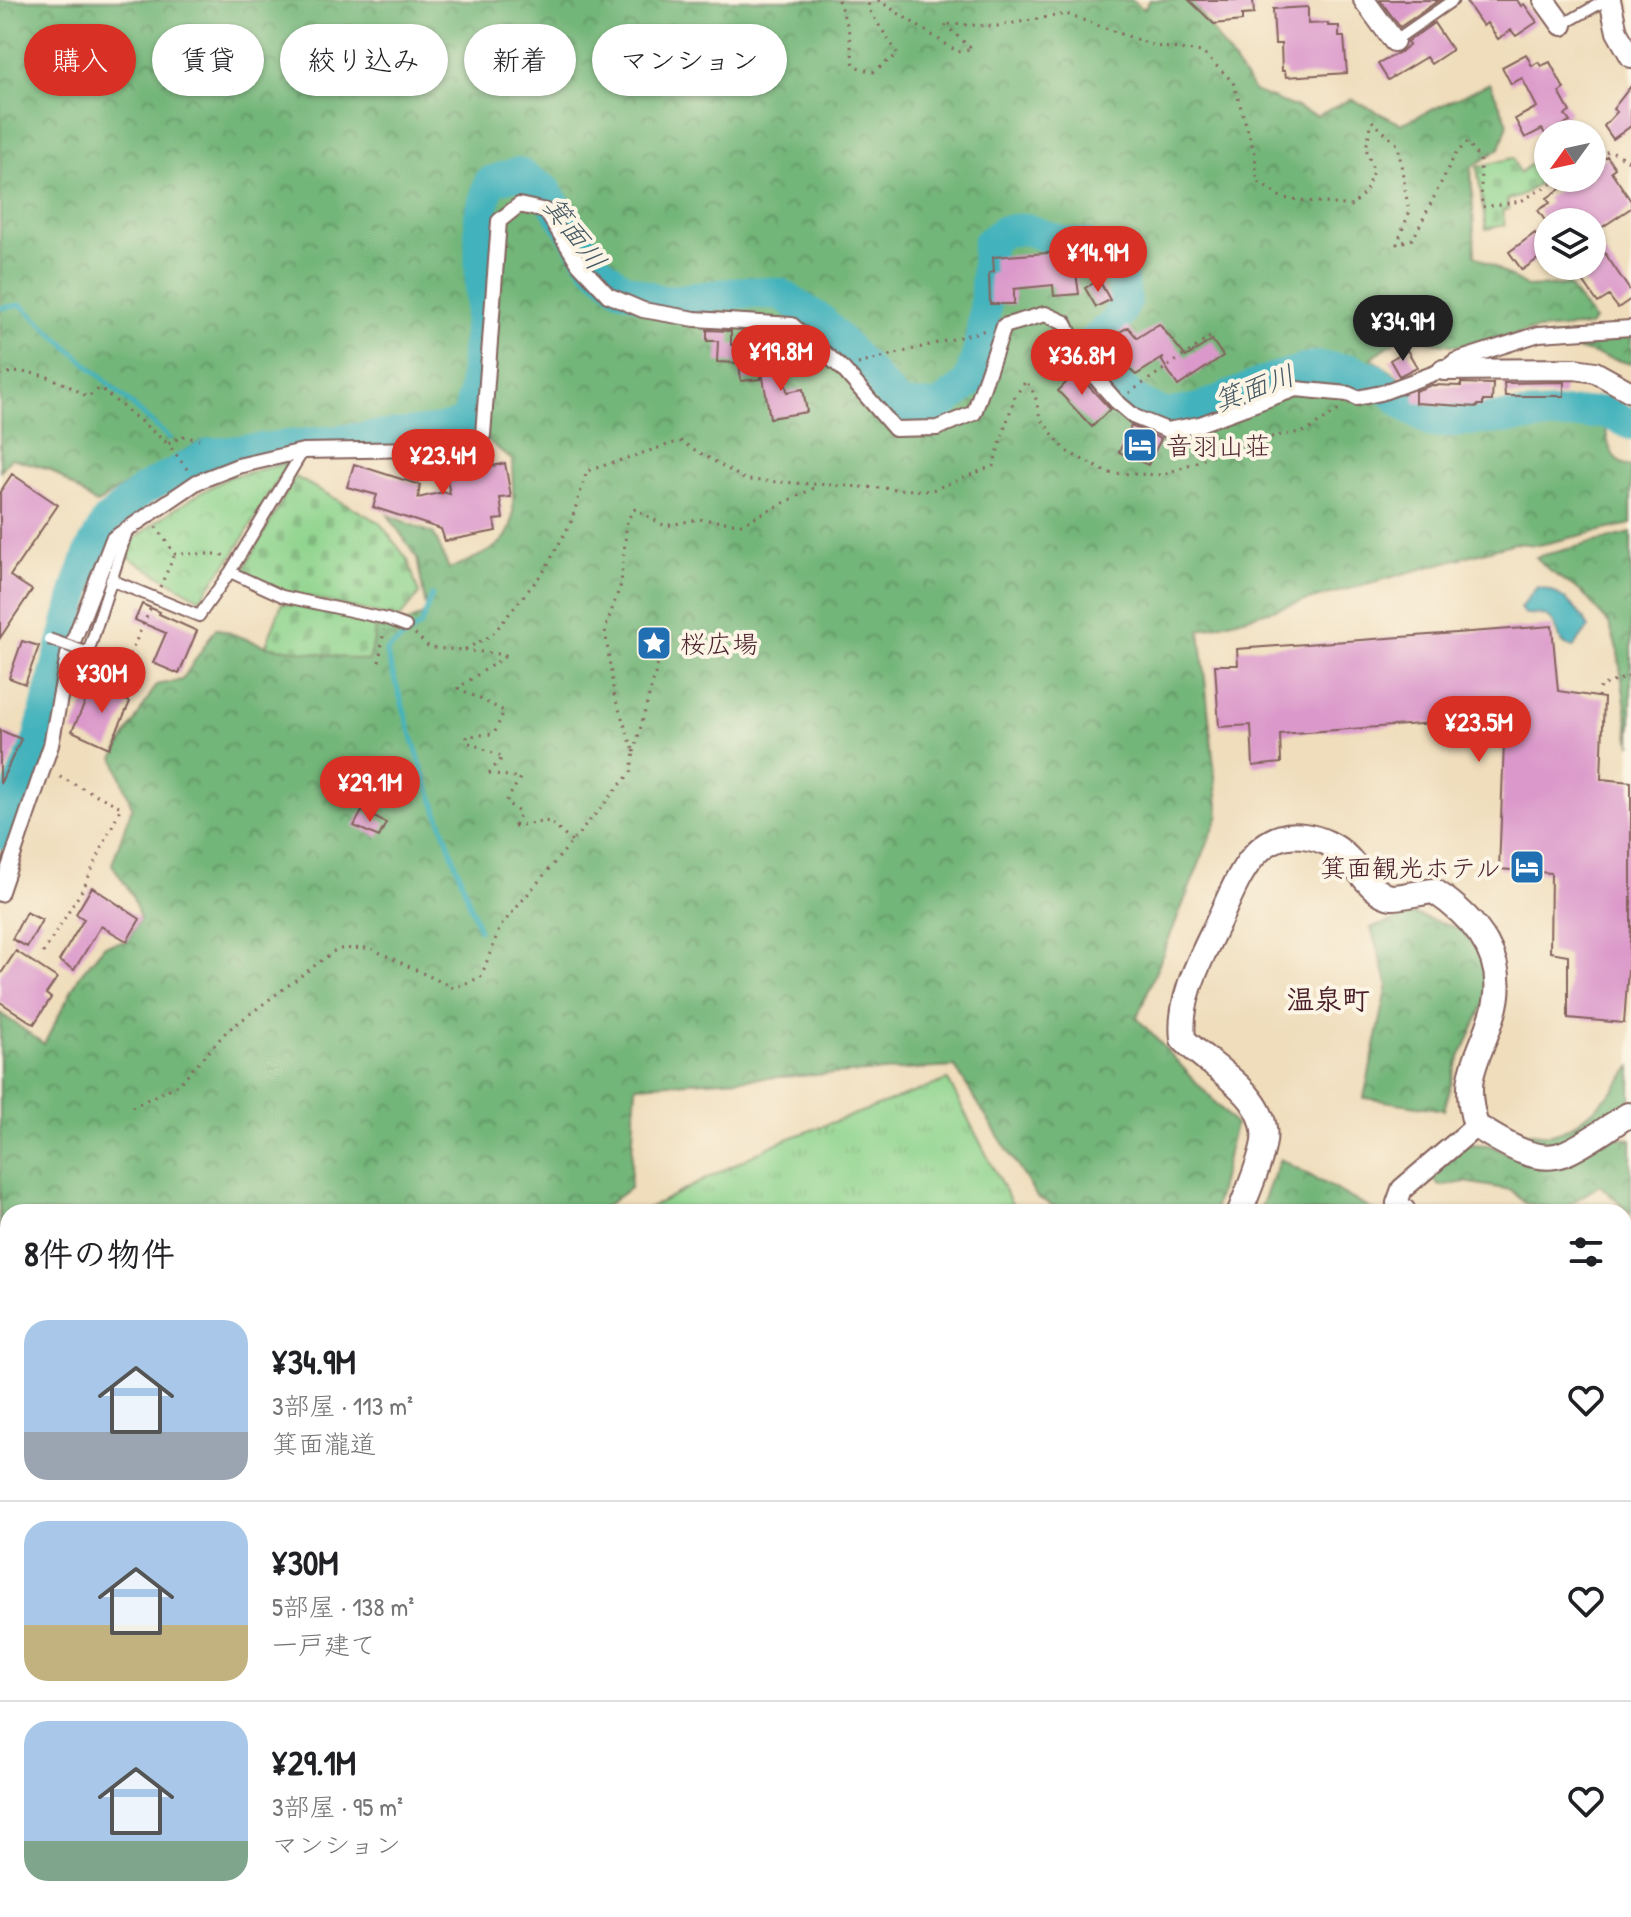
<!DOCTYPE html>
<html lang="ja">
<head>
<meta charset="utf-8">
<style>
  body { margin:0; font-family:"Patrick Hand","Klee One",sans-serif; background:#f2f2f2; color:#202124; height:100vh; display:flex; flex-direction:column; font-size:30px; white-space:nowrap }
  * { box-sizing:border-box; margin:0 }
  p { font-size:26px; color:#757577 }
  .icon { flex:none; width:44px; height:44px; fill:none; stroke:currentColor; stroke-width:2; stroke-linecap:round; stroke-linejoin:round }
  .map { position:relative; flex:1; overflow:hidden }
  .panel { position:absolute; left:0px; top:1204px; width:1632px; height:714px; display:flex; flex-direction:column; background:#fff; border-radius:24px 24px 0 0; box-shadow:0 2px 6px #0004 }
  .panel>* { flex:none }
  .hud { position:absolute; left:24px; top:24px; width:800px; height:72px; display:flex; gap:16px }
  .needle { width:52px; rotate:237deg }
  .controls { position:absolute; left:1534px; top:120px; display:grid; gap:16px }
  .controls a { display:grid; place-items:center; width:72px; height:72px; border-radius:50%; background:#fff; box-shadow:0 2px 6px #0004; font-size:40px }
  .price { position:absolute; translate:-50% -68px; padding:0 18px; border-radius:28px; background:#d93025; color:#fff; font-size:26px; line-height:52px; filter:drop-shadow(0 2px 4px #0008) }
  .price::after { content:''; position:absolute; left:50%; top:48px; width:24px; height:18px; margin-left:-12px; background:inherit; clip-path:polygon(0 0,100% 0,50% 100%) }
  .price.selected { background:#222; color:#fff }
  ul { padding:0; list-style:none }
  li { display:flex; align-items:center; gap:24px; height:200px; padding:0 24px }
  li+li { border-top:2px solid #e0e0e0 }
  li span { display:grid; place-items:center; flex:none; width:224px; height:160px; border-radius:24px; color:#555 }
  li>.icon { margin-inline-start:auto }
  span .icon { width:96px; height:96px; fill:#fffc; stroke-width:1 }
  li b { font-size:34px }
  h2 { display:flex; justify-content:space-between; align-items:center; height:96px; padding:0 24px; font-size:34px }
  .tag { padding:0 28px; border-radius:36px; background:#fff; box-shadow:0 2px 6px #0004; font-size:28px; line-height:72px }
  .tag.selected { background:#d93025; color:#fff }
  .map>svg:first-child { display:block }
  .grass { fill:url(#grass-tufts); stroke:#6c7a5c; stroke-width:2 }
  .forest { fill:url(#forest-crowns); stroke:#5e6a52; stroke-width:2 }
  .cemetery { fill:url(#cemetery-stones); stroke:#6c7a5c; stroke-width:2 }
  .park { fill:url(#park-crowns); stroke:#6c7a5c; stroke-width:2 }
  .water { fill:#42b2bc; stroke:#466874; stroke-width:2 }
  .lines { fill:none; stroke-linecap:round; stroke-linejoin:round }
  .stream { stroke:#42b2bc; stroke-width:5 }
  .river { stroke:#42b2bc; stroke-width:32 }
  .building { fill:#db99cb }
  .service-casing { stroke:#84625d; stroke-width:14 }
  .pedestrian-casing { stroke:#84625d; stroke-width:18 }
  .minor-casing { stroke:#84625d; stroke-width:24 }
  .tertiary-casing { stroke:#84625d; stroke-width:28 }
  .path { stroke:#84625d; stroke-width:3; stroke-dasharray:2 6; stroke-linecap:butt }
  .service { stroke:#fff; stroke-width:10 }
  .pedestrian { stroke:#fff; stroke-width:14 }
  .minor { stroke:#fff; stroke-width:20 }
  .tertiary { stroke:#fff; stroke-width:24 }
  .service-bridge-casing { stroke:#84625d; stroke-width:14; stroke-linecap:butt }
  .service-bridge { stroke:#fff; stroke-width:10 }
  .labels { text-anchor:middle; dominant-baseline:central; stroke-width:8; stroke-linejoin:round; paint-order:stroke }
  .poi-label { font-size:26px; fill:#4a1f2b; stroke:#fcf5e5; text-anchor:start }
  .water-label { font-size:28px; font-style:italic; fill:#475a65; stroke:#fcf5e5 }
  .neighbourhood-label { font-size:28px; font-weight:bold; fill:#4a1f2b; stroke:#fcf5e5 }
</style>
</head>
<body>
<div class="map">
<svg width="1631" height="1917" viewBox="0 0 1631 1917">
  <defs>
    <pattern id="grass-tufts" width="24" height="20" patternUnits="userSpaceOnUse" patternTransform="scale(2)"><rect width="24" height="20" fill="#8fd48e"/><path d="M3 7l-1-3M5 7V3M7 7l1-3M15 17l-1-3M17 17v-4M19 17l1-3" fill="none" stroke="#7db67b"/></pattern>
    <pattern id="forest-crowns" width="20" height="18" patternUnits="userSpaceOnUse" patternTransform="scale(2)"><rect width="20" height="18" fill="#73b679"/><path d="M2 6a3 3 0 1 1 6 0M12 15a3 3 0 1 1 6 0" fill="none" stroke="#609363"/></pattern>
    <pattern id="cemetery-stones" width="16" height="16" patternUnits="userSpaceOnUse" patternTransform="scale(2)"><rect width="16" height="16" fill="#8fd48e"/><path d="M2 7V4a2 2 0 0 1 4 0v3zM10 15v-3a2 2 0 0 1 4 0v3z" fill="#7db67b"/></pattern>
    <pattern id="park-crowns" width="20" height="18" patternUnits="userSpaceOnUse" patternTransform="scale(2)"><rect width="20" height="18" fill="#8fd48e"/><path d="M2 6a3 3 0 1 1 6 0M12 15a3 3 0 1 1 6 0" fill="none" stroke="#7db67b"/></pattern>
  </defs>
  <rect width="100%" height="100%" fill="#fcf5e5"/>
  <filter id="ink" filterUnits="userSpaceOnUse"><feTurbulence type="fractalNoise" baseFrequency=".0125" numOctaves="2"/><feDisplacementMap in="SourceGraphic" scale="16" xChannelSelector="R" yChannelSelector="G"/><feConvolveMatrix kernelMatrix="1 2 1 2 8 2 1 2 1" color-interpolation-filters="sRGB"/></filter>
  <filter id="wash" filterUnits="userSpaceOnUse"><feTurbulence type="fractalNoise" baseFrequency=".006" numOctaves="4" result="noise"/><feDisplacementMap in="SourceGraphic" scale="32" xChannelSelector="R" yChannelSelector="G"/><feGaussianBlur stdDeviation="1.8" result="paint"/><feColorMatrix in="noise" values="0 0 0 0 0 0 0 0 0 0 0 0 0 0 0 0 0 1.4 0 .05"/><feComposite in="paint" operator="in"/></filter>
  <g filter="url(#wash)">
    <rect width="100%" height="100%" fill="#efddbb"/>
    <path class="grass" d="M948 1080 1014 1208 1022 1212H641L779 1142Z"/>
    <path class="forest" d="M0 0H1131L1144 9 1150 0H1201L1197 9 1254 91 1317 116 1351 99 1401 124 1490 83 1508 123 1500 148 1471 168 1475 255 1527 287 1568 285 1594 320 1590 326 1537 330 1457 346 1401 337 1371 358 1402 379 1383 398 1434 430 1605 417C1606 437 1608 462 1631 467V524L1539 545 1515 543 1200 630 1219 815 1137 1018 1235 1124 1214 1212H1065L1037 1197 955 1067 636 1085 630 1188 598 1212H8V1910H1624V1296L1631 1294V1917H0V1013L44 1044 80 975 105 945 127 941 140 919 132 895 112 864 132 807 114 757 156 685 182 680 216 628 266 646 369 661 378 621 405 624 427 613 417 558 388 515 434 534 449 569C522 540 514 535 512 460L461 419 202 441 136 478 96 504 50 469 11 458 0 471Z
      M1631 331V364L1553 343 1550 337Z
      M1631 533V745L1618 652 1609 624 1583 593 1550 571 1536 557Z
      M1413 914 1461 929 1487 965 1486 1000 1456 1066 1444 1110 1364 1098 1388 985 1371 928Z
      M1631 1067V1110L1561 1149 1520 1142 1526 1132C1533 1133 1543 1135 1551 1134 1581 1128 1615 1091 1631 1067Z
      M1613 1138 1631 1139V1214L1600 1185 1561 1210 1525 1203 1511 1190 1465 1182 1442 1186 1428 1177 1467 1144 1489 1145 1521 1160Z
      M1280 1159 1376 1212H1259Z"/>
    <path class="cemetery" d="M1513 158 1519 173 1531 164 1542 181 1519 197 1507 200 1509 209 1502 211 1505 225 1486 229 1477 167Z
      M295 477 379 522 408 560 419 594 399 619 282 591 243 571Z
      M282 603 378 621 369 661 266 646Z"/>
    <path class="park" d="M288 463 235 552 200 599 128 557 133 540 164 516 200 493 229 477Z"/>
    <path class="water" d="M1537 587C1560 590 1577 608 1589 627L1574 647C1555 646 1562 629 1550 619 1543 613 1533 615 1524 614L1520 608Z"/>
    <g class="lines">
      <path class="stream" d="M0 308 21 305 169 438
        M432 595 421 625 386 651 419 759 479 930"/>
      <path class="river" d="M0 834 38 741 77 589 90 552 107 521 143 490 211 454 434 431 467 424 474 392 481 304 480 216 490 182 518 173 545 190 594 265 622 288 664 302 746 292 780 294 821 320 900 406 939 407 969 383 979 350 985 310 988 243 1004 231 1026 229 1061 242 1087 245 1111 263 1122 282 1126 301 1114 324 1087 347 1104 374 1138 402 1166 415 1199 409 1272 379 1313 367 1351 370 1375 379 1409 407 1434 422 1605 412 1631 424"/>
    </g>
    <g id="blocks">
      <path class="building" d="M1189 0H1253L1254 14 1242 15V21L1214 24Z
        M1380 0H1439L1400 27Z
        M1465 0H1517L1521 6 1524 4 1537 22 1516 36 1511 30 1498 39 1487 23 1483 26Z
        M1308 7V24L1328 23V26H1339V37H1344L1347 73 1286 77 1285 71H1282L1281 44H1275L1273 9Z
        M1434 23 1452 50 1431 64 1426 57 1388 80 1378 64 1402 51 1409 45 1407 42Z
        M1526 54 1532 66 1538 62 1541 66 1550 62 1564 89 1559 92 1570 112 1565 115 1570 122 1558 128 1561 134H1545L1542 129 1525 138 1515 119 1537 107 1522 78 1511 84 1502 67Z
        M1631 86V126L1613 139 1604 126 1617 112 1613 109Z
        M1607 156 1615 168 1611 171 1631 201V208L1592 234 1631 292V299L1618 308 1609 296 1598 303 1578 274 1592 266V222H1546L1538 210 1550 203 1547 198 1569 183 1571 186 1583 178H1592V166Z
        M1535 233 1544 245 1537 250 1542 256 1522 270 1509 252Z
        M1073 251 1079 294 1054 296 1053 285 1014 289V304H990L989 273 994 272 993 257Z
        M1099 280 1110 300 1096 307 1085 288Z
        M1159 324 1186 357 1212 340 1223 356 1178 386 1162 361 1163 358 1136 375 1114 356 1103 342 1128 327 1137 338Z
        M707 330 731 331V345L756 341 761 379 741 381 739 363 717 362 718 341H707Z
        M1407 350 1417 367 1399 376 1390 360Z
        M783 363 787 392 803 389 807 412 770 418 761 366Z
        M1069 365 1110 409 1092 427 1058 391 1066 383 1059 375Z
        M1564 382V396H1505L1504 383Z
        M1461 383 1493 384 1492 401H1483V405H1478V407L1415 403V391L1432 385 1461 386Z
        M1131 426 1161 439 1148 465 1119 452Z
        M491 457 493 466 505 463 511 497 500 498 503 519 494 520 496 531 445 541 441 529 373 507 377 495 347 487 354 464 420 485 418 498 443 492 450 494 444 465Z
        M12 474 58 505 10 576 32 590 0 638V492Z
        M142 604 160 612 159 614 197 631 179 674 153 663 166 633 135 620Z
        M1552 626 1558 691 1604 698 1601 779 1631 782V929L1624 1023 1568 1018V955L1550 952 1551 873 1499 869 1505 718 1280 734 1281 763 1253 766 1251 725 1219 727 1215 665H1238L1237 649Z
        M22 641 39 646 25 684 9 678Z
        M107 683 123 691 120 698 130 702 109 748 72 731 93 685 104 690Z
        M0 730 21 739 0 784Z
        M362 811 386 823 379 837 354 826Z
        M92 887 140 919 127 941 101 926 74 970 59 961 84 919 76 914Z
        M26 912 42 920 27 947 12 939Z
        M16 951 57 978 46 994 51 998 34 1024 0 1002V975Z"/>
    </g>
  </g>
  <g filter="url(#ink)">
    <use href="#blocks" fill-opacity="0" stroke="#84625d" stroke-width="2"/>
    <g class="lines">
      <defs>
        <path id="service" d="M1562 25 1606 0
          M1394 41 1453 0
          M303 451 230 572 282 596 387 619 406 626
          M111 580 199 616 230 572
          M83 651 88 653 128 528"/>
        <path id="pedestrian" d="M0 894 51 745 68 655 113 539 197 482 238 466 303 451 420 449 442 455 483 435 499 221 519 205 546 211 579 264 608 295 643 310 695 319 792 325 843 369 895 429 937 428 974 413 1004 326 1045 314 1065 323 1082 362 1116 401 1135 417 1167 430 1200 424 1296 389 1348 394 1357 398 1381 393 1443 370 1455 361 1539 334 1631 328"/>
        <path id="minor" d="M1364 0 1394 41
          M1544 0 1562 25
          M1610 0 1617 32 1631 57
          M1443 370 1575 369 1595 372 1631 392
          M1404 1209 1397 1203 1402 1189 1476 1126"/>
        <path id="tertiary" d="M1240 1212C1248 1191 1258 1169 1263 1147 1275 1098 1212 1069 1183 1039 1178 996 1203 955 1220 918 1237 881 1255 829 1304 836 1319 838 1336 845 1347 857 1359 869 1373 895 1392 897 1403 897 1422 892 1434 891 1477 920 1510 960 1493 1014 1479 1061 1460 1074 1476 1126 1500 1140 1534 1165 1563 1154 1586 1145 1608 1127 1628 1115L1631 1116"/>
      </defs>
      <use href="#service" class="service-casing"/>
      <use href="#pedestrian" class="pedestrian-casing"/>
      <use href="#minor" class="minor-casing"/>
      <use href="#tertiary" class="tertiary-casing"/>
      <path class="path" d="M838 0 848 27 854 66 873 72 898 54 869 10 868 0
        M878 0 958 52 972 49 944 24 997 26 1066 14 1155 46 1202 52 1233 82 1255 154 1257 181 1282 198 1352 206 1366 191 1373 170 1366 148 1372 121 1398 145 1409 213 1397 244 1413 239 1456 153 1468 142 1480 160 1482 207 1521 201 1561 178
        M1592 160 1610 150 1631 162
        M858 364 986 330
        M0 374C36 368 58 379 88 397L100 388 168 444
        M1129 393 1215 334
        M187 469 168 444 183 436 199 440
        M156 527 175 554H221L225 557
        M160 587 175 554
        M415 634 430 648 464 650 492 635 544 571 571 522 587 471 680 441 746 480 930 491 993 466 1015 396 1026 381 1035 395 1040 418 1066 451 1108 473 1162 475 1254 440 1307 431 1340 409
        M464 650 507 655
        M379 662 384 630
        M117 684 150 609
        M1598 697 1600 686 1631 676
        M77 698 85 666
        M634 752 661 652 657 641
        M489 773 503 757 467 742V736L494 734 504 711 458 688 507 655
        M489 773 520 778 506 802 520 813 514 826
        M514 826 549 821 572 842
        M43 953 84 887 121 807 56 775
        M132 1107 179 1084 227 1031 337 949 370 948 454 988 481 977 500 927 631 772 634 752 614 695 605 629 621 584 627 520 635 509 665 526 699 519 741 524 816 487"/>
      <use href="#service" class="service"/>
      <use href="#pedestrian" class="pedestrian"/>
      <use href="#minor" class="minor"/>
      <use href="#tertiary" class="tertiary"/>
      <defs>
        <path id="service-bridge" d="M49 639 83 651"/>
      </defs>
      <use href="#service-bridge" class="service-bridge-casing"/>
      <use href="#service-bridge" class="service-bridge"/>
    </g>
  </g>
  <defs>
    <symbol id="hotel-square" viewBox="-11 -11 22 22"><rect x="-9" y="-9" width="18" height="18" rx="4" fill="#1f6fb2" stroke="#fcf5e5"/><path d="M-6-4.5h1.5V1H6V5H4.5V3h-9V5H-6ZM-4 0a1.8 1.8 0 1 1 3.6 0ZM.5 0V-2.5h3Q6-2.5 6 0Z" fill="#fff"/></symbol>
    <symbol id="sight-square" viewBox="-11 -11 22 22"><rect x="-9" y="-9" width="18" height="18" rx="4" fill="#1f6fb2" stroke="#fcf5e5"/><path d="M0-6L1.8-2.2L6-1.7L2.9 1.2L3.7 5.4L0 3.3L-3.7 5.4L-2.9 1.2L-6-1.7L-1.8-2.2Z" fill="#fff"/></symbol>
  </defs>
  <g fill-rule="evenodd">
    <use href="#hotel-square" x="1120" y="425" width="40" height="40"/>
    <use href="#sight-square" x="634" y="623" width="40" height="40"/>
    <use href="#hotel-square" x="1507" y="847" width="40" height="40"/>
  </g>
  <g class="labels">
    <g class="poi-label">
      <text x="1166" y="445">音羽山荘</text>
      <text x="680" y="643">桜広場</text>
      <text x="1501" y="867" text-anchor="end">箕面観光ホテル</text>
    </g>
    <g class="water-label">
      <text transform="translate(575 233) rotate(53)">箕面川</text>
      <text transform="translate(1254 388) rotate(-20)">箕面川</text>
    </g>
    <g class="neighbourhood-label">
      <text x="1328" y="999">温泉町</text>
    </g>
  </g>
</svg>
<div class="controls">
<a><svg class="needle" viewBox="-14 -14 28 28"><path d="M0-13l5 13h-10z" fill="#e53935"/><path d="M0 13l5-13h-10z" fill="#757577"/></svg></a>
<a><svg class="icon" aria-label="layers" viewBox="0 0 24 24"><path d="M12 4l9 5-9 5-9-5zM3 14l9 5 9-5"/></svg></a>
</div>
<b class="price" style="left:1098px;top:294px">¥14.9M</b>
<b class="price selected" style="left:1403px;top:363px">¥34.9M</b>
<b class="price" style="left:781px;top:393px">¥19.8M</b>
<b class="price" style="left:1082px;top:397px">¥36.8M</b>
<b class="price" style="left:443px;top:497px">¥23.4M</b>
<b class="price" style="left:102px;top:715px">¥30M</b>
<b class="price" style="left:1479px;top:764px">¥23.5M</b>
<b class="price" style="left:370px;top:824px">¥29.1M</b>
<div class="hud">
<a class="tag selected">購入</a>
<a class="tag">賃貸</a>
<a class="tag">絞り込み</a>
<a class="tag">新着</a>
<a class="tag">マンション</a>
</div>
<section class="panel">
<h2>8件の物件<svg class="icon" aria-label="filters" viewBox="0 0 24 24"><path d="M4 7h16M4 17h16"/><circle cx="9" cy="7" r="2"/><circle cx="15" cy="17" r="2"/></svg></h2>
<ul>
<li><span style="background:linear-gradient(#a9c7e8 70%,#9aa5b1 0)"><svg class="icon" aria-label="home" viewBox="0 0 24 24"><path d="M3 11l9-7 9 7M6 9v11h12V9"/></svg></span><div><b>¥34.9M</b><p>3部屋 · 113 m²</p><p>箕面瀧道</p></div><svg class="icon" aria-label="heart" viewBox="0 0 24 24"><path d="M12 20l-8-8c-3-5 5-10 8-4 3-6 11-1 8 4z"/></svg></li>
<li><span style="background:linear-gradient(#a9c7e8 65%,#c2b280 0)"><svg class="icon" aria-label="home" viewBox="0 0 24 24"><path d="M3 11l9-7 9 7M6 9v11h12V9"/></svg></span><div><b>¥30M</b><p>5部屋 · 138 m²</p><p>一戸建て</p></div><svg class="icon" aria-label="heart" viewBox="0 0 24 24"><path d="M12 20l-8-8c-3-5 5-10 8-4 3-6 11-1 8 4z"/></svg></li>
<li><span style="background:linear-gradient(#a9c7e8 75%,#7fa58c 0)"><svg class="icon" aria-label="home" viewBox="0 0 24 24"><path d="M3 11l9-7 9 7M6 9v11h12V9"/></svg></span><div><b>¥29.1M</b><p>3部屋 · 95 m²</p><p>マンション</p></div><svg class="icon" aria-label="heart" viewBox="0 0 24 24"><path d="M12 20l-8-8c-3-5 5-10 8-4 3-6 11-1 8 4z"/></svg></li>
</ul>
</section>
</div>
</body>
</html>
